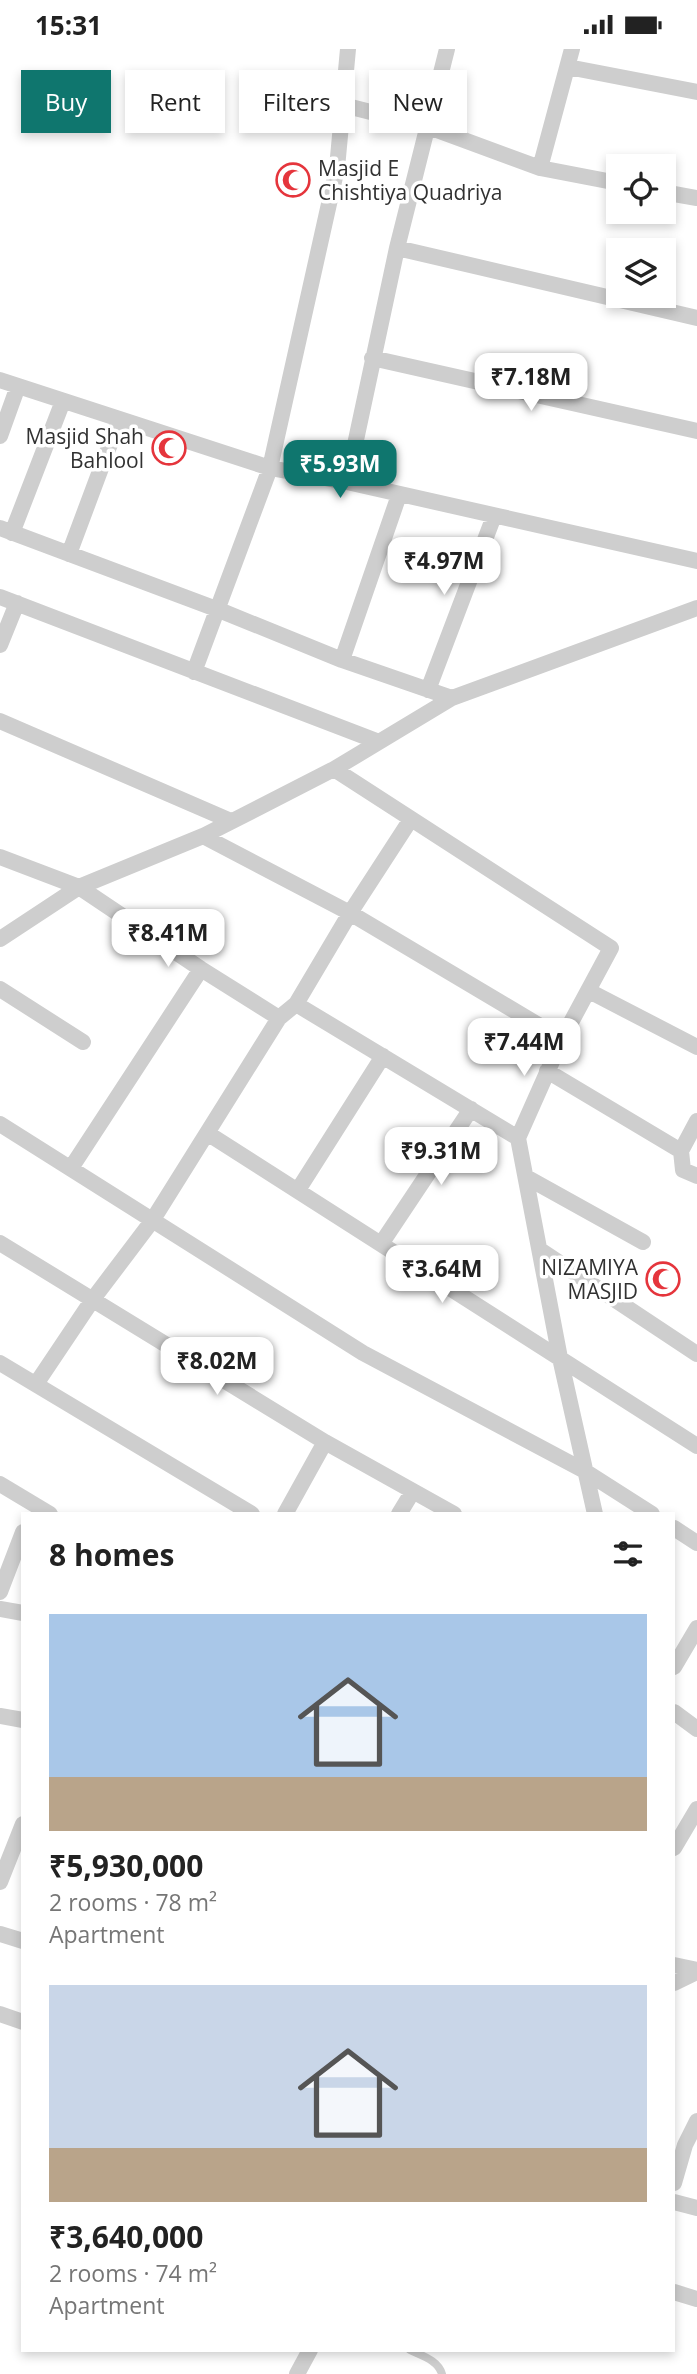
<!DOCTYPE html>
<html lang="en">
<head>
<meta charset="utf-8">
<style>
  body { margin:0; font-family:"Open Sans",sans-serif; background:#f2f2f2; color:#222; height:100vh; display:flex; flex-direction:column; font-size:26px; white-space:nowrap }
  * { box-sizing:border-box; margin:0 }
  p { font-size:23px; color:#767676 }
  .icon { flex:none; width:38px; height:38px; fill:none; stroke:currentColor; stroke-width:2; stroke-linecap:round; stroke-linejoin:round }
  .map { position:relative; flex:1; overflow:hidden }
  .drawer { position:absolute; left:21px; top:1463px; width:654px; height:840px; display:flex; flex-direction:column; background:#fff; border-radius:0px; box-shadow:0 4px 10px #0003 }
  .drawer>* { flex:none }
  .top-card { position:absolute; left:21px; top:21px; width:656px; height:63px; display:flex; gap:14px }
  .controls { position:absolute; left:606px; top:105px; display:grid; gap:14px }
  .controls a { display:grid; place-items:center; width:70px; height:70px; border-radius:0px; background:#fff; box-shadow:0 4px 10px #0003; font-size:35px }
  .price { position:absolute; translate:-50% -60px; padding:0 16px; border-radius:14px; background:#fff; color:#222; font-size:23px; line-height:46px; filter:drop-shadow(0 2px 4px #0008) }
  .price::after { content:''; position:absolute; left:50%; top:42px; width:21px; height:16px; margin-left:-10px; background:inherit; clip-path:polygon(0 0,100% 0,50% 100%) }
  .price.selected { background:#0f766e; color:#fff }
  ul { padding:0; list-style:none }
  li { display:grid; align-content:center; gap:14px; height:371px; padding:0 28px }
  li span { display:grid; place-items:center; height:217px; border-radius:0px; color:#555 }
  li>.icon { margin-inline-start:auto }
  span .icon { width:126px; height:126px; fill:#fffc; stroke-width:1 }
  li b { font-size:30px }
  h2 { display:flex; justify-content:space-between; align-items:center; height:84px; padding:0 28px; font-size:30px }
  .pill { padding:0 24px; border-radius:0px; background:#fff; box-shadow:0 4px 10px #0003; font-size:24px; line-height:63px }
  .pill.selected { background:#0f766e; color:#fff }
  .status { display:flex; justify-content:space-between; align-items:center; height:49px; padding:0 35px; background:#fff; direction:ltr }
  .status svg { height:19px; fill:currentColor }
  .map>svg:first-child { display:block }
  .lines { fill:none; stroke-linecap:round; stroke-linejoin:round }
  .lane { stroke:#cecece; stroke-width:8 }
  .street { stroke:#cecece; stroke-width:16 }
  .labels { text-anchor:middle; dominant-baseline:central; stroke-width:7; stroke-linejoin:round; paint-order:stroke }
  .poi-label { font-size:21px; fill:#313131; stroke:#fff; text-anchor:end }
</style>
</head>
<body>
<div class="status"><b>15:31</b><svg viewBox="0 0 49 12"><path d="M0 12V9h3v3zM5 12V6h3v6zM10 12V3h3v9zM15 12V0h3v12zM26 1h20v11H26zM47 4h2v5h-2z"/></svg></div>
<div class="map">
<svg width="697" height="2325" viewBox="0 0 697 2325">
  <rect width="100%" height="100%" fill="#fff"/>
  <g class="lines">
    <path class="lane" d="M410 2301C422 2307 438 2311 442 2325"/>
    <path class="street" d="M568 18 697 43
      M343 56 426 77 540 119 618 134
      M540 119 572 0
      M663 143 697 149
      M397 199 697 269
      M372 309 697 382
      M0 331 270 419 347 433 697 512
      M0 387 18 337
      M347 433 397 199 447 0
      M0 479 219 561 342 611 452 649
      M12 484 63 352
      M69 505 119 371
      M0 548 379 693
      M0 596 17 554
      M342 611 399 446
      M194 623 270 419 337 119 348 0
      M428 641 494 467
      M0 672 231 772
      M334 720 611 899 562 990 518 1089 560 1309 595 1465
      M203 787 350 864 562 990
      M0 808 79 838 201 920 279 969
      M0 890 79 838 203 787 334 720 452 649 697 559
      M0 940 83 993
      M589 942 697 998
      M296 955 518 1089
      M547 1022 681 1102 683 1121 697 1127
      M0 1075 363 1304 583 1421 652 1465
      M207 1084 697 1397
      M681 1102 697 1072
      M71 1119 201 920
      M526 1128 643 1193
      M298 1141 383 1007
      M0 1194 325 1393 454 1465
      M381 1195 471 1060
      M540 1201 697 1305
      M0 1314 252 1465
      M36 1335 93 1250 152 1172 279 969 296 955 350 864 411 770
      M0 1435 50 1465
      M285 1465 325 1393
      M399 1465 413 1442
      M674 1479 697 1494
      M0 1543 23 1483
      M0 1560 23 1564
      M674 1618 697 1579
      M674 1663 697 1680
      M0 1667 23 1671
      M674 1799 697 1760
      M0 1833 23 1775
      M0 1885 23 1892
      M674 1916 697 1921
      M674 1934 697 1923
      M0 1965 23 1973
      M674 2134 685 2096 697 2072
      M674 2153 697 2159
      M674 2243 697 2250
      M297 2325 310 2301"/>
  </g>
  <defs>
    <symbol id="mosque-ring" viewBox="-11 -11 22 22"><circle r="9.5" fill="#fff" stroke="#e5353c" stroke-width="1.5"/><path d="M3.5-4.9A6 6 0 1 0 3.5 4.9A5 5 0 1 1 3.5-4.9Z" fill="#e5353c"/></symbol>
  </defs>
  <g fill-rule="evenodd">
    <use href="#mosque-ring" x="274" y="112" width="38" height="38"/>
    <use href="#mosque-ring" x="150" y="380" width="38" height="38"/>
    <use href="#mosque-ring" x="644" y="1211" width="38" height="38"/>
  </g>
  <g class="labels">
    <g class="poi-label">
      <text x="318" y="119" text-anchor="start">Masjid E<tspan x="318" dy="24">Chishtiya Quadriya</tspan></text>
      <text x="144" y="387">Masjid Shah<tspan x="144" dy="24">Bahlool</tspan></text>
      <text x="638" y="1218">NIZAMIYA<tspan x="638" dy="24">MASJID</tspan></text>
    </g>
  </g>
</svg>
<div class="controls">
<a><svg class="icon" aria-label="locate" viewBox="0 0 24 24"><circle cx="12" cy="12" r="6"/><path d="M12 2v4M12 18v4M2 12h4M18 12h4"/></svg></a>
<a><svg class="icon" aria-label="layers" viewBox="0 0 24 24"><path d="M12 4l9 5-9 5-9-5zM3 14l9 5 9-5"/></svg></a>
</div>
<b class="price" style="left:531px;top:364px">₹7.18M</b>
<b class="price selected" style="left:340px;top:451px">₹5.93M</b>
<b class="price" style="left:444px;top:548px">₹4.97M</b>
<b class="price" style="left:168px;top:920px">₹8.41M</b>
<b class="price" style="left:524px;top:1029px">₹7.44M</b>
<b class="price" style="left:441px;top:1138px">₹9.31M</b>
<b class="price" style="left:442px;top:1256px">₹3.64M</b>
<b class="price" style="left:217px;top:1348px">₹8.02M</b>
<div class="top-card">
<a class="pill selected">Buy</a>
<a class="pill">Rent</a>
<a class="pill">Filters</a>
<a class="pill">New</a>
</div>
<section class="drawer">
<h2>8 homes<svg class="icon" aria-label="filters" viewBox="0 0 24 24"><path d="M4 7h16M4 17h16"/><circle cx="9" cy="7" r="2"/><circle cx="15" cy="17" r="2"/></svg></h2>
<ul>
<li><span style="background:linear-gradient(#a9c7e8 75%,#b9a48a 0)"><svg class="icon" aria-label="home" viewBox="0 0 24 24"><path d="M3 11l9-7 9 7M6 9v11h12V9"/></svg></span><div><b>₹5,930,000</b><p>2 rooms · 78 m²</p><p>Apartment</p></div></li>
<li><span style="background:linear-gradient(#c9d6e8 75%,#b9a48a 0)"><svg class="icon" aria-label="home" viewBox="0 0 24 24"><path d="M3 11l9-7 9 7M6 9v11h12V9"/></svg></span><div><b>₹3,640,000</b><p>2 rooms · 74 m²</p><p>Apartment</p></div></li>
</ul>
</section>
</div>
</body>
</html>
